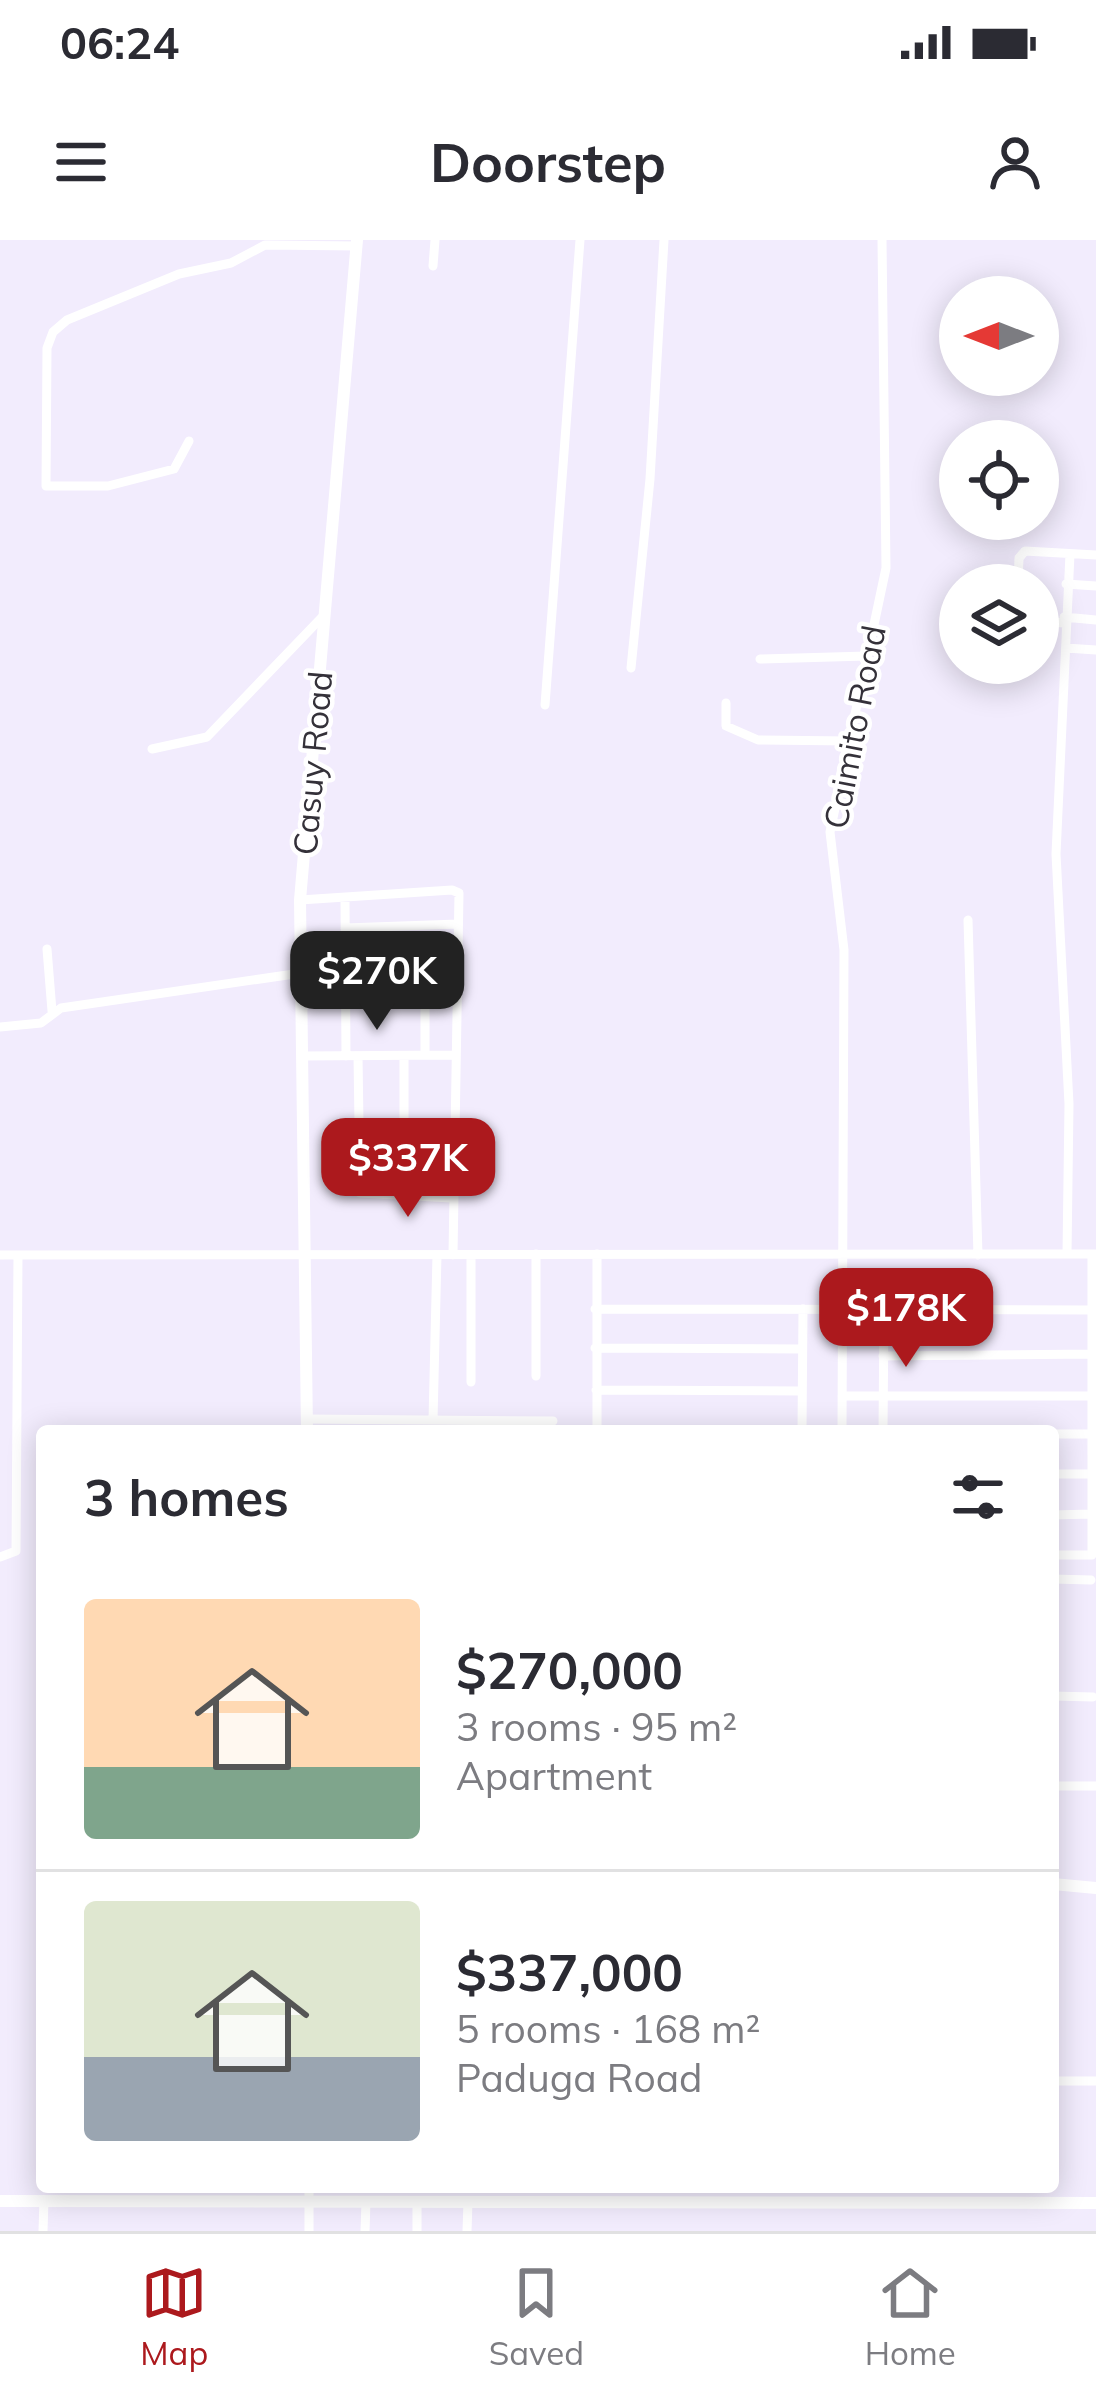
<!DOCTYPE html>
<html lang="en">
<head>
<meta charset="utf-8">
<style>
  body { margin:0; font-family:Mulish,sans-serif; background:#f7f7f7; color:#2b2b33; height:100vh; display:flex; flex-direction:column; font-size:45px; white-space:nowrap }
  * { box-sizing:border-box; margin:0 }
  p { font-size:39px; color:#7c7c81 }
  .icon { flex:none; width:66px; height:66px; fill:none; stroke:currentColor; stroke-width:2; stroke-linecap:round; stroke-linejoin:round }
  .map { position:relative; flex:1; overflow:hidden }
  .panel { position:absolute; left:36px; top:1185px; width:1023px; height:768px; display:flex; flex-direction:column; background:#fff; border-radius:12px; box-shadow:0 6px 30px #0003 }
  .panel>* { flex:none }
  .needle { width:78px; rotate:270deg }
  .tools { position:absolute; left:939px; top:36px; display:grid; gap:24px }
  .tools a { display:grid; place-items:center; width:120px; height:120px; border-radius:50%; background:#fff; box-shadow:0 6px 30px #0003; font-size:60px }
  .price { position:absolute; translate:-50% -102px; padding:0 27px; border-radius:24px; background:#ac191d; color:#fff; font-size:39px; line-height:78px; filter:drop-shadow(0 3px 6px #0008) }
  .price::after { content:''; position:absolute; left:50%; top:72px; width:36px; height:27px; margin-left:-18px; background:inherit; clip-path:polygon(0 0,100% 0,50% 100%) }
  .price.on { background:#222; color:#fff }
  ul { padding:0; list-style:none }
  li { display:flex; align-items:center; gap:36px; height:300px; padding:0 48px }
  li+li { border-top:3px solid #e1e1e2 }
  li span { display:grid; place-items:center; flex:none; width:336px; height:240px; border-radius:12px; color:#555 }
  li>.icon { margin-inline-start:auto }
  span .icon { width:144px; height:144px; fill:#fffc; stroke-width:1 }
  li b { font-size:51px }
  h2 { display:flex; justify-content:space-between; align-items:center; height:144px; padding:0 48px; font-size:51px }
  .status { display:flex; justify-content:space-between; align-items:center; height:84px; padding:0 60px; background:#fff; direction:ltr }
  .status svg { height:33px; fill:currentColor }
  header { display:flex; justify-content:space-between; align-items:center; height:156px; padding:0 48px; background:#fff; font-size:54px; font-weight:700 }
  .menu { display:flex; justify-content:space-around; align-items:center; height:168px; border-top:3px solid #e1e1e2; background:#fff; font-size:33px; color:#7c7c81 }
  .menu a { display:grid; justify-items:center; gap:6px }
  .menu .on { color:#ac191d }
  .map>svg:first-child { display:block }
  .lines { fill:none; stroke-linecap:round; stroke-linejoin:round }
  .minor { stroke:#fff; stroke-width:9 }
  .tertiary { stroke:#fff; stroke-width:12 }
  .labels { text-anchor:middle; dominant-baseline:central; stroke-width:9; stroke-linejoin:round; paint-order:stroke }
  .street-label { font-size:33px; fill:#343139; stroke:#fff }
</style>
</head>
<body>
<div class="status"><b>06:24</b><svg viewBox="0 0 49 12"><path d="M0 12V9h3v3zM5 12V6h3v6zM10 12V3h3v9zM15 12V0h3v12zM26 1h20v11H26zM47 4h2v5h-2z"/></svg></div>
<header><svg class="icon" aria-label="menu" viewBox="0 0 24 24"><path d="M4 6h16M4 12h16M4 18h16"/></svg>Doorstep<svg class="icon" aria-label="person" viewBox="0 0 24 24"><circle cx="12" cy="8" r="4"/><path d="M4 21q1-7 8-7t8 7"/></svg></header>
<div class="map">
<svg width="1096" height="1991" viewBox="0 0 1096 1991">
  <rect width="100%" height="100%" fill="#f2ecfd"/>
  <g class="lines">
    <path class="minor" d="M433 26 435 0
      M189 201 174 229 108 246H46L47 108 53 92 67 80 179 34 231 23 265 5 357 6
      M1066 344 1096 346
      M1018 345 1019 318 1025 311 1096 315
      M1064 377 1096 380
      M1038 381 1064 383
      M1066 408 1096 410
      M760 419 867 416
      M631 428 650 239 664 0
      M726 463V486L758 500 849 501
      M545 465 580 0
      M152 509 207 497 325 374
      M345 659 346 816
      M300 660 452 650 459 653 453 1015
      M968 680 978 1015
      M345 688 458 684
      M47 709 52 771
      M346 722 457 718
      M347 754 457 749
      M0 787 41 783 61 768 301 733
      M425 815V751
      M302 816 452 815
      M358 816 360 953 451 958
      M404 816V957
      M536 1014V1136
      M1067 1014 1069 864 1056 614 1070 314
      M0 1015 1096 1014
      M595 1069 1092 1070
      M595 1108 801 1109
      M883 1116 1093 1114
      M471 1142V1015
      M596 1150 801 1151
      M842 1156H1093
      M307 1179 553 1181
      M433 1180 437 1015
      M597 1191V1014
      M802 1191 803 1069
      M842 1191 844 710 830 592 886 328 882 0
      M883 1191 884 1070
      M1053 1194H1092
      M1053 1234H1091
      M1053 1275 1091 1274
      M1053 1315H1092V1014
      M0 1317 16 1311 18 1015
      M1053 1339 1091 1340
      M1053 1456 1093 1457
      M1053 1546H1096
      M1053 1841H1096
      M41 1863H42
      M43 1991 44 1960
      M309 1991V1947
      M365 1991 366 1962
      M417 1991V1962
      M467 1991 468 1962"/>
    <path class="tertiary" d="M307 1191 300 660 357 0
      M1053 1644 1096 1648
      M0 1961 1096 1963"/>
  </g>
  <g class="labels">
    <g class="street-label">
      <text transform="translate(854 487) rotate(-79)">Caimito Road</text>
      <text transform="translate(312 523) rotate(-85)">Casuy Road</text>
    </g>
  </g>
</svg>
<div class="tools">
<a><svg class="needle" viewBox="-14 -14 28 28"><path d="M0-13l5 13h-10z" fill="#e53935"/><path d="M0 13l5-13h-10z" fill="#7c7c81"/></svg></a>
<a><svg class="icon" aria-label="locate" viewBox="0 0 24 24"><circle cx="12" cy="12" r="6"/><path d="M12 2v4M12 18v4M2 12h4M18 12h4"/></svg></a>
<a><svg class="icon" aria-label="layers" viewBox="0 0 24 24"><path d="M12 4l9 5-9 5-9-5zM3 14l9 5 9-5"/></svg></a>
</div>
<b class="price on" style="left:377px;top:793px">$270K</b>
<b class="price" style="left:408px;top:980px">$337K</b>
<b class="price" style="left:906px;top:1130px">$178K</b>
<section class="panel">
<h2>3 homes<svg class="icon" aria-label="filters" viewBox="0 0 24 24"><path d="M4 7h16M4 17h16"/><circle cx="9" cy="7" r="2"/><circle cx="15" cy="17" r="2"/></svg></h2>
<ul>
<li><span style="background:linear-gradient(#ffd9b3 70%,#7fa58c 0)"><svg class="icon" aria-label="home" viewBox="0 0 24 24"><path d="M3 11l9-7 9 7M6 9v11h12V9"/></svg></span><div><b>$270,000</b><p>3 rooms · 95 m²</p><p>Apartment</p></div></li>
<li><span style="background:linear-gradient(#dfe7d0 65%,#9aa5b1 0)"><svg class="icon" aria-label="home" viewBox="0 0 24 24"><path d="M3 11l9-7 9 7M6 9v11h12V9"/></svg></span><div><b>$337,000</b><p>5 rooms · 168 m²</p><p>Paduga Road</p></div></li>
</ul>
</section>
</div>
<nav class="menu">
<a class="on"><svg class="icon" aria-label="map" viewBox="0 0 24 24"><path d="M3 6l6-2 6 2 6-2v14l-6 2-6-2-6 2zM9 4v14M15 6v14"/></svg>Map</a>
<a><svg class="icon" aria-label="saved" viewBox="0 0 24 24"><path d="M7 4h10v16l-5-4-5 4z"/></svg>Saved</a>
<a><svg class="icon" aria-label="home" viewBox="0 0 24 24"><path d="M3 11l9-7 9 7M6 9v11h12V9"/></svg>Home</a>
</nav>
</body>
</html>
